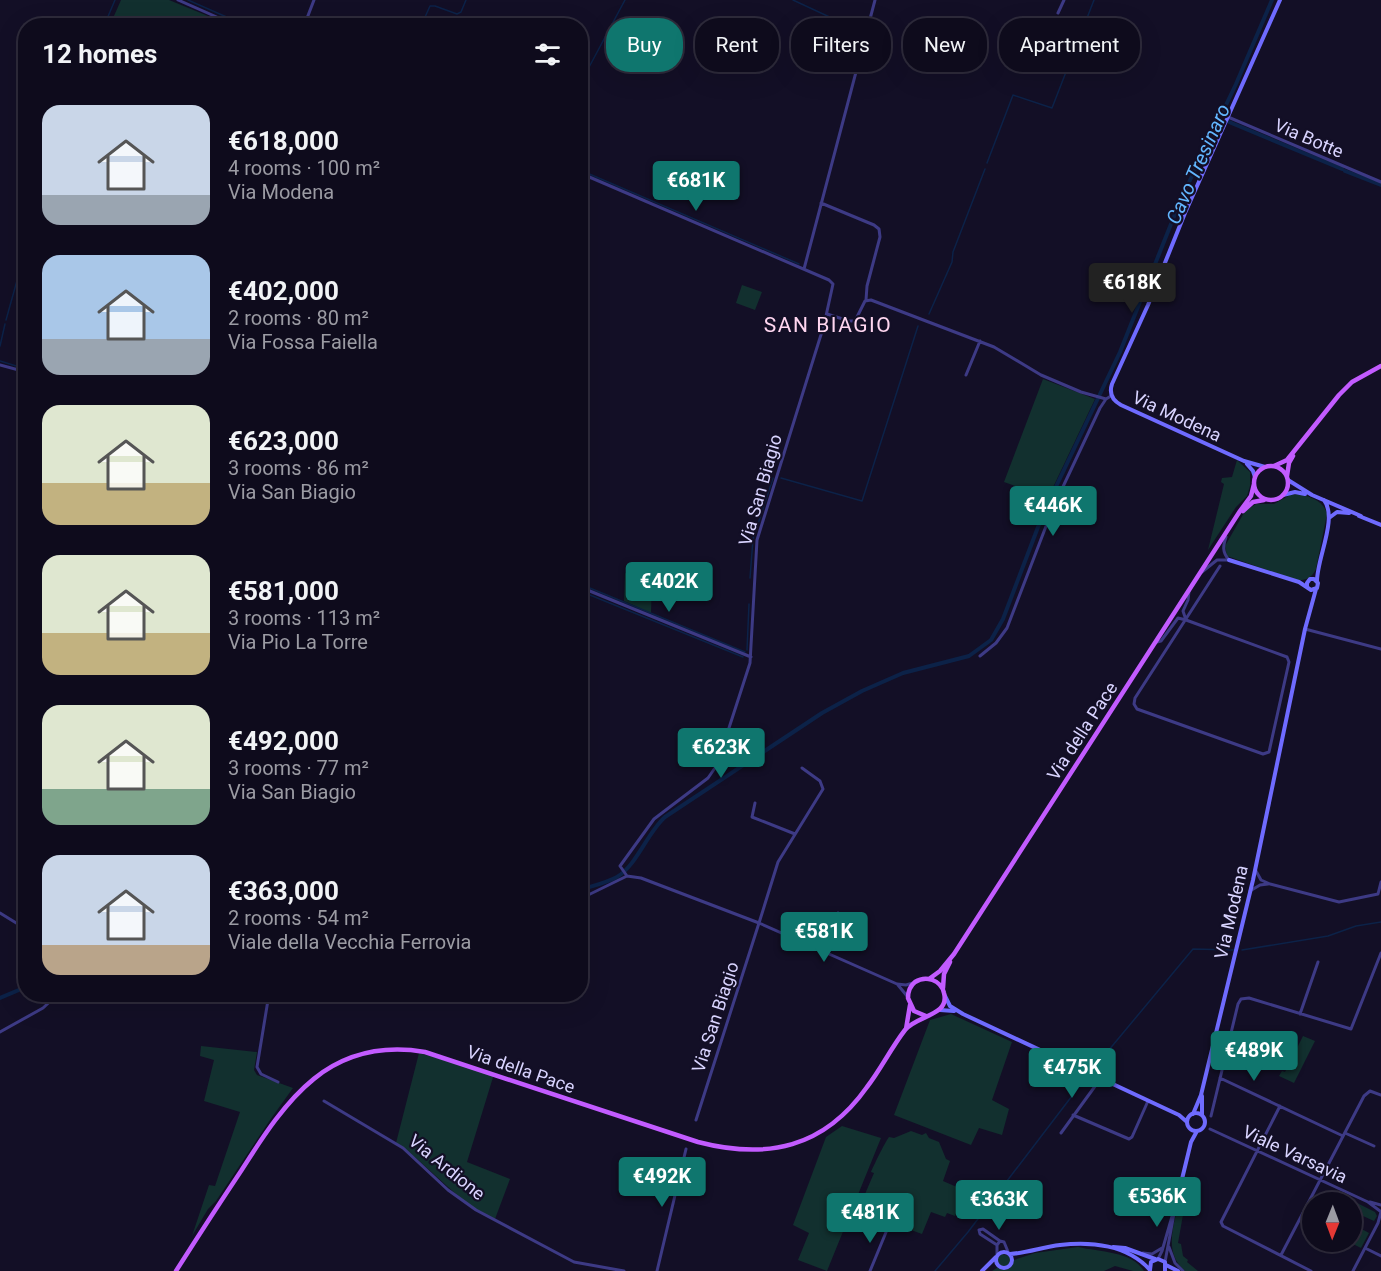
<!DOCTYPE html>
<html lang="en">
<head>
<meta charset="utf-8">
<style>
  body { margin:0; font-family:Roboto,sans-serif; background:#1c1929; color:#f1f3f6; height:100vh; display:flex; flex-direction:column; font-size:22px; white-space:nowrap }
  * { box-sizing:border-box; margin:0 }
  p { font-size:20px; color:#9b9ba3 }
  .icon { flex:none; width:33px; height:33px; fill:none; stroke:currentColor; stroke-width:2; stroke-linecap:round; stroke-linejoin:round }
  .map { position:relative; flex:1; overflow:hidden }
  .drawer { position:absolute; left:18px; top:18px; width:570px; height:984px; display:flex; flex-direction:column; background:#0e0b1c; border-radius:24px; box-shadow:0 6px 24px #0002,0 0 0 2px #2e2b3b }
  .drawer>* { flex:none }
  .banner { position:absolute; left:606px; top:18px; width:570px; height:54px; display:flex; gap:12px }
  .needle { width:39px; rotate:181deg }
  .tools { position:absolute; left:1302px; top:1192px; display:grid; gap:12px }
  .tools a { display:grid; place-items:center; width:60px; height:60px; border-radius:50%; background:#0e0b1c; box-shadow:0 6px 24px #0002,0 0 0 2px #2e2b3b; font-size:30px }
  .price { position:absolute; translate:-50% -51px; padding:0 14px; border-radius:6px; background:#0f766e; color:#fff; font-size:20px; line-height:39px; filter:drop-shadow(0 2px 3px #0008) }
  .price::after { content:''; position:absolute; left:50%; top:36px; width:18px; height:14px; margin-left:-9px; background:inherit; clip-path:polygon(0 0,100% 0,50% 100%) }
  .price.on { background:#222; color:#fff }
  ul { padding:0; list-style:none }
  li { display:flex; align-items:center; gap:18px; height:150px; padding:0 24px }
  li span { display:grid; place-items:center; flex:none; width:168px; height:120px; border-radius:18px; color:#555 }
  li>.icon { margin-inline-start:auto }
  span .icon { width:72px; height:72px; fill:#fffc; stroke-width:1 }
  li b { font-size:26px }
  h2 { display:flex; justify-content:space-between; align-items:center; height:72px; padding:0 24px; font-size:26px }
  .pill { padding:0 21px; border-radius:24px; background:#0e0b1c; box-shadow:0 6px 24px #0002,0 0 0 2px #2e2b3b; font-size:21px; line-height:54px }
  .pill.on { background:#0f766e; color:#fff }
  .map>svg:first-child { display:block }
  .green { fill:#12302f }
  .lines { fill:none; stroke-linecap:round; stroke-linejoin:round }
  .stream { stroke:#0c2248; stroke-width:1.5 }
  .canal { stroke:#0c2248; stroke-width:4 }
  .street { stroke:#3d3a85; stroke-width:3 }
  .secondary { stroke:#6f6bff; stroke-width:4 }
  .primary { stroke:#c25bff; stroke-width:4.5 }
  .labels { text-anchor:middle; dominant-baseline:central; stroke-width:4.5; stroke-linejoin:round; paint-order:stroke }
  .street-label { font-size:18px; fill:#d9d4ff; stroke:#130f26 }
  .water-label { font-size:20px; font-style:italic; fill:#62b6ff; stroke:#130f26 }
  .quarter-label { font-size:21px; letter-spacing:1.5px; fill:#ffd6f0; stroke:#130f26 }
</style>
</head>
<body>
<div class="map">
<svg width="1381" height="1271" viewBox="0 0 1381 1271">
  <rect width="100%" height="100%" fill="#130f26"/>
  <path class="green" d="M121 0H169L230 25H110Z
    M742 285 762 292 755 310 736 303Z
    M1043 379 1095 399 1037 521 1019 516 1026 490 1004 482Z
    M1237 460 1250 472V486L1247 496 1236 507 1208 550 1224 484 1221 482 1222 478 1232 477Z
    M1298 494C1310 496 1324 501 1327 514L1316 569C1312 578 1305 581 1296 580L1227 556 1225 546 1245 511 1256 504H1274L1290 495Z
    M625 573 652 580 651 613 624 601Z
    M951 1014 1012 1042 992 1100 1009 1109 1002 1135 979 1128 971 1145 894 1115 930 1020Z
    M1303 1036 1315 1041 1294 1083 1279 1076 1282 1071 1285 1072Z
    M201 1046 257 1052 254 1070 257 1075 293 1088 270 1120 216 1201 208 1209 192 1236 209 1185 215 1186 240 1112 204 1101 214 1060 200 1056Z
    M419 1053 494 1074 467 1162 510 1179 495 1219 468 1205 417 1159 396 1143Z
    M842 1126 881 1138 827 1271 798 1260 809 1233 793 1225 826 1137Z
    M911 1131 922 1135 926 1133 929 1138 939 1142 946 1159 950 1161 943 1181 966 1191 955 1216 947 1213 945 1217 931 1212 922 1234 911 1230 912 1224 904 1221 903 1224 896 1222 898 1217 888 1213 886 1218 879 1215 880 1212 872 1208 870 1213 859 1208 874 1173 871 1172C873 1167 885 1142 889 1137L894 1138Z
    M1184 1194H1187L1190 1198H1186L1178 1243 1181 1244 1183 1256 1188 1260 1187 1262 1198 1271H1185C1162 1251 1175 1223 1180 1197Z
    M1349 1199 1375 1212 1377 1216 1374 1221 1363 1216 1358 1227 1369 1233 1361 1248 1349 1242H1352V1203H1347Z
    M1078 1247C1099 1252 1132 1251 1144 1271H1133L1115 1266 1104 1271H992L1000 1266 997 1259 1002 1254 1009 1256 1011 1261 1035 1253Z"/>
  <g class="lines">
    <path class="stream" d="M188 0 247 26
      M793 0 864 33
      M104 26 115 0
      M421 26 430 6H435L457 14 461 12 466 0
      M580 84 625 0
      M987 163 1013 95 1052 108 1094 0
      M580 170 799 264
      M25 255 26 252
      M929 314 952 262 953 252 985 169
      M6 320 23 259
      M0 346 5 324
      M0 361 26 369
      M781 478 862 501 918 326
      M750 578 753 539 773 478
      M580 584 745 652
      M580 591 743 657
      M747 650 749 604
      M1242 950 1328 936 1356 926 1381 922
      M1093 1069 1193 949 1234 950
      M935 1271 968 1232 1088 1075"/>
    <path class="canal" d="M1229 122 1342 169
      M1345 171 1381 185
      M580 890C592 886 606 883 617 877 637 865 647 833 665 817L822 713 862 691 903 673 969 656 991 640 1003 619 1043 514 1120 352 1181 199 1236 84 1272 0
      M0 998 26 987"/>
    <path class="street" d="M178 0 237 26
      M1058 13 1064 0
      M304 26 314 0
      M1228 117 1381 182
      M580 173 829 280 833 284 824 325 757 540 750 663 717 765 708 778 654 819 620 866 627 876 641 878 759 923 696 1120
      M821 203 874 225 879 229 880 237 867 286 866 300
      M804 269 875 0
      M827 314 849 321H855L865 301 871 300 994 347 1041 375 1081 392 1106 399
      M0 365 26 372
      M966 375 980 341
      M1202 572 1217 560H1229C1222 552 1223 546 1226 537
      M580 587 751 657
      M1186 620 1287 657 1289 662 1269 752 1263 754 1137 709 1134 704 1135 698 1220 566
      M1305 629 1381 649
      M1157 642 1161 641 1178 618 1186 620 1183 611 1188 600 1189 591
      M980 656 996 643 1007 628 1053 508 1100 408 1106 399 1111 396
      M802 768 820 781 823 789 778 862 759 923 897 984 906 985 913 983
      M755 803 752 817 795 834
      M1256 871 1261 880 1270 884 1339 902 1378 894 1381 882
      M1250 891 1260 885 1268 884
      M580 899 627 876
      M0 913 26 929
      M826 953 838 913
      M898 985 907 996
      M269 994 257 1067 261 1074 278 1082
      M1300 1014 1318 962
      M0 1032 43 1008 58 994
      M1213 1049 1226 1052
      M1220 1078 1343 1136
      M324 1101 403 1148 448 1190 476 1210 574 1262 624 1271
      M1280 1106 1221 1222 1223 1226 1311 1271
      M1073 1115 1129 1139 1132 1137 1148 1101
      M1211 1116 1238 1004 1241 999 1249 998 1351 1029 1381 953
      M1210 1129 1368 1202 1380 1211
      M1061 1133 1101 1078
      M1345 1133 1374 1146
      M1370 1202 1381 1205
      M997 1245 980 1234 979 1230 983 1229 1000 1241
      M1169 1247 1175 1263 1183 1271
      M1365 1248 1381 1256
      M1143 1253 1152 1254 1162 1248
      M1281 1255 1364 1096 1370 1091 1381 1095
      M997 1256V1245L1000 1241 1004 1242 1009 1254
      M1158 1259 1162 1251 1173 1213
      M1165 1262 1175 1208
      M657 1271 686 1149
      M870 1271 889 1225
      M1353 1271 1378 1223 1381 1212"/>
    <path class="secondary" d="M1247 464 1253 471 1255 477
      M1265 467 1244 461 1121 405C1112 400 1109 393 1112 384L1148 305 1185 213 1280 0
      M1288 480 1312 495 1361 516
      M1283 495 1295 492 1305 494
      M1359 516 1381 525
      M1329 518 1337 512 1349 513
      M1229 560 1299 582 1311 590 1317 588 1318 583 1314 579H1310L1307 583V587
      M1317 581C1317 558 1338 518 1324 500
      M945 996 950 1006 963 1014 1179 1115 1187 1122
      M940 1010 954 1011
      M1202 1096V1115
      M1187 1122a9 9 0 1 1 18 0a9 9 0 1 1-18 0Z
      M1193 1114 1201 1095 1253 880 1305 629 1316 589
      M1175 1208 1191 1142 1197 1131
      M1113 1247 1125 1248 1155 1259
      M996 1260a8 8 0 1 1 16 0a8 8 0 1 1-16 0Z
      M1010 1254C1027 1253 1043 1247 1060 1245 1091 1241 1128 1245 1150 1270
      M1166 1265 1178 1271
      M1150 1270 1151 1262 1158 1259 1165 1262V1271
      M982 1271 996 1257"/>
    <path class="primary" d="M1254 483a17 17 0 1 1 34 0a17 17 0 1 1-34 0Z
      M1274 466 1287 460 1339 395 1352 382 1381 366
      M1287 476 1289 463 1293 456
      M1243 511 1253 502 1264 500
      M929 979 940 971 954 954 1240 511 1251 496 1254 484
      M943 988 944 974 950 962
      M906 1029 910 1005
      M176 1271C197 1238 219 1204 241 1171 286 1100 329 1036 425 1052L698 1142C767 1160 824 1148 867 1087 881 1069 891 1048 905 1030 917 1015 950 1016 944 993 941 980 926 975 915 982 910 986 908 992 908 998L914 1011 926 1016"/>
  </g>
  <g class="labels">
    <g class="street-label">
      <text transform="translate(1309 138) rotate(23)">Via Botte</text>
      <text transform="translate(1177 416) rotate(25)">Via Modena</text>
      <text transform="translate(760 490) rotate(-74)">Via San Biagio</text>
      <text transform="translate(1082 731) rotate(-57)">Via della Pace</text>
      <text transform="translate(1231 912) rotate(-77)">Via Modena</text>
      <text transform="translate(715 1017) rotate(-72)">Via San Biagio</text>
      <text transform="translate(521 1069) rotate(19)">Via della Pace</text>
      <text transform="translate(1295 1154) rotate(25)">Viale Varsavia</text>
      <text transform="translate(447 1167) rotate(39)">Via Ardione</text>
    </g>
    <g class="water-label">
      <text transform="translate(1198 164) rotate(-66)">Cavo Tresinaro</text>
    </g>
    <g class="quarter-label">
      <text x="828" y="325">SAN BIAGIO</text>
    </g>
  </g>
</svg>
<div class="tools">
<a><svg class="needle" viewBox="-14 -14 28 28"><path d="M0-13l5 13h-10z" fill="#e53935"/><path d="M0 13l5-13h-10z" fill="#9b9ba3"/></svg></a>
</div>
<b class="price" style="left:696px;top:212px">€681K</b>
<b class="price on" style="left:1132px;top:314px">€618K</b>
<b class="price" style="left:1053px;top:537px">€446K</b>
<b class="price" style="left:669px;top:613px">€402K</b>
<b class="price" style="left:721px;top:779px">€623K</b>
<b class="price" style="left:824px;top:963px">€581K</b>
<b class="price" style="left:1254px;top:1082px">€489K</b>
<b class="price" style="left:1072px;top:1099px">€475K</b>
<b class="price" style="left:662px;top:1208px">€492K</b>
<b class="price" style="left:1157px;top:1228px">€536K</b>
<b class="price" style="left:999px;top:1231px">€363K</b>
<b class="price" style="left:870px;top:1244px">€481K</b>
<div class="banner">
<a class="pill on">Buy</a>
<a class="pill">Rent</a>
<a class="pill">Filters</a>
<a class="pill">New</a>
<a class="pill">Apartment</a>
</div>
<section class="drawer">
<h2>12 homes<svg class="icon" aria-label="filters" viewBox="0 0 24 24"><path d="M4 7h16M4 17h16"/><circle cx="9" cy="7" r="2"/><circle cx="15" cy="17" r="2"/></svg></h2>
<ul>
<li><span style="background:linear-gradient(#c9d6e8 75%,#9aa5b1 0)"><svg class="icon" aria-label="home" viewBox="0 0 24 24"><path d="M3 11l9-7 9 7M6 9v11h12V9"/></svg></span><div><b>€618,000</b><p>4 rooms · 100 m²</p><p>Via Modena</p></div></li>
<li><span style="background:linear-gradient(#a9c7e8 70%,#9aa5b1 0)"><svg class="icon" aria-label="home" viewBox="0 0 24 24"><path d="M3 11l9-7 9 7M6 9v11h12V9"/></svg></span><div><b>€402,000</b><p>2 rooms · 80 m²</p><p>Via Fossa Faiella</p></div></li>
<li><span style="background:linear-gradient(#dfe7d0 65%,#c2b280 0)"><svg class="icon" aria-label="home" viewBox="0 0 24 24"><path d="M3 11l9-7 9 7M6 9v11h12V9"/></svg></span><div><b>€623,000</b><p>3 rooms · 86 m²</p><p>Via San Biagio</p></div></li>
<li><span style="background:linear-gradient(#dfe7d0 65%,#c2b280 0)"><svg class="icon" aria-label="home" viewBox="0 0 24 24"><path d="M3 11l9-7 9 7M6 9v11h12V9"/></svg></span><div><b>€581,000</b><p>3 rooms · 113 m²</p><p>Via Pio La Torre</p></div></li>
<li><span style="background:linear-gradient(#dfe7d0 70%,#7fa58c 0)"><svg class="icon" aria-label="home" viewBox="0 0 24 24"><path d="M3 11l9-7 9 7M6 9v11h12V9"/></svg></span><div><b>€492,000</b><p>3 rooms · 77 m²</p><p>Via San Biagio</p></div></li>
<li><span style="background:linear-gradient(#c9d6e8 75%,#b9a48a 0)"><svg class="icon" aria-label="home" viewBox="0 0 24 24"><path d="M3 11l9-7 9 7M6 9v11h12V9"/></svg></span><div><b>€363,000</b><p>2 rooms · 54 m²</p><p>Viale della Vecchia Ferrovia</p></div></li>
</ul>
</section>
</div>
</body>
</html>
